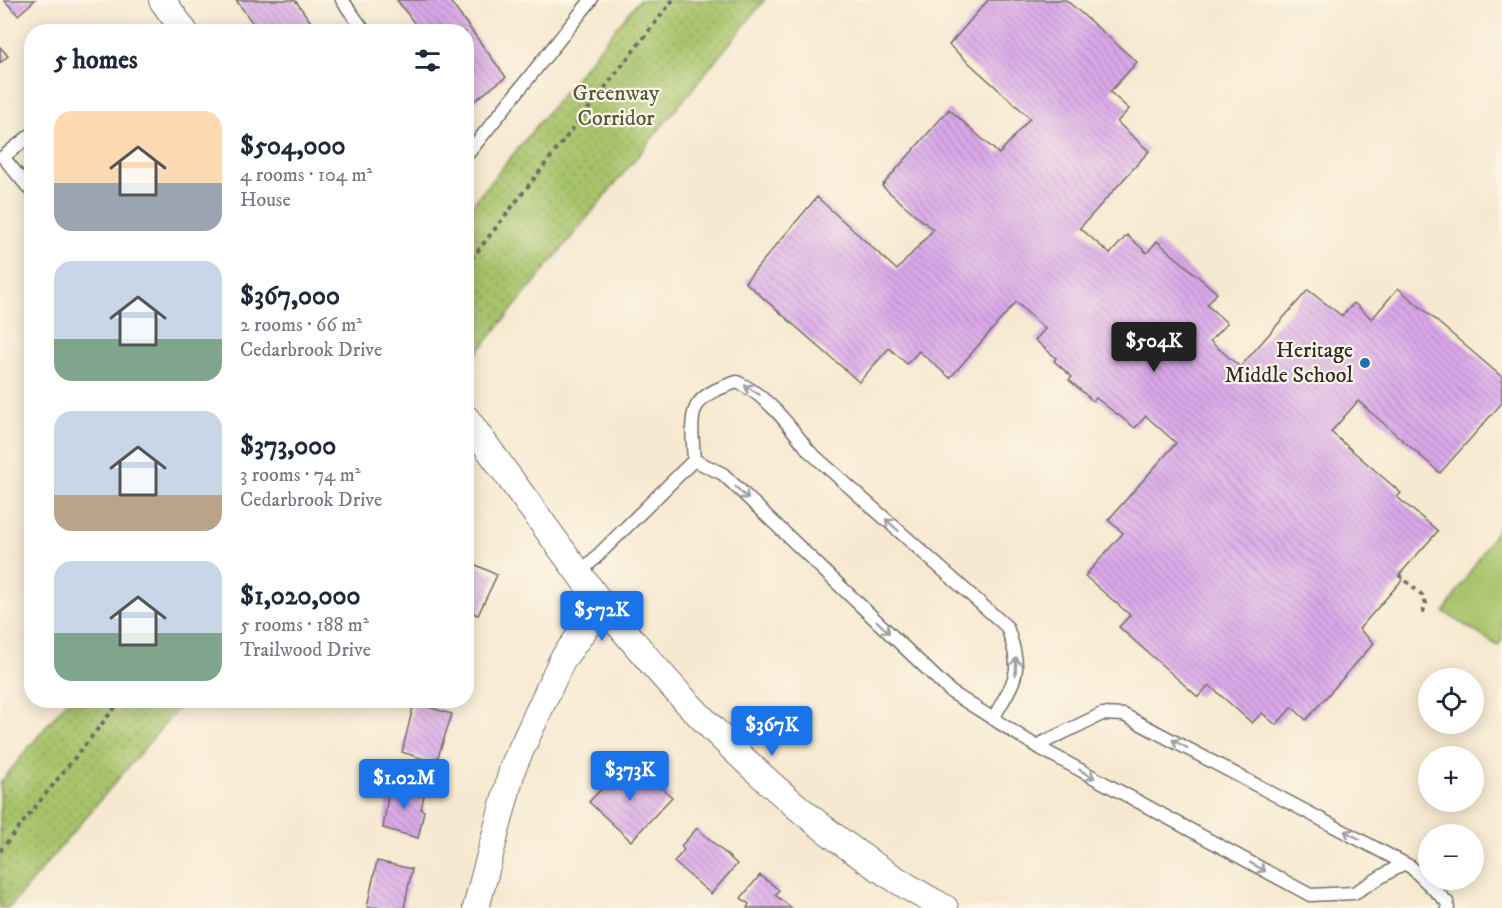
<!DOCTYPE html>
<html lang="en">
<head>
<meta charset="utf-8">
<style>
  body { margin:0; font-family:"IM FELL DW Pica",serif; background:#f2f2f3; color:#1f2937; height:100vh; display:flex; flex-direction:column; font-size:22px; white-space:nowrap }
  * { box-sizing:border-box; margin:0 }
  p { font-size:20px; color:#747a83 }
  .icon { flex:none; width:33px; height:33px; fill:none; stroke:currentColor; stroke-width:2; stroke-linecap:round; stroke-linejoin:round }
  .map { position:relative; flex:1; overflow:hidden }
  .sheet { position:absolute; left:24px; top:24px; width:450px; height:684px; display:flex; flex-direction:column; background:#fff; border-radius:24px; box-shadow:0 3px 15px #0003 }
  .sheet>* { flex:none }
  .tools { position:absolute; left:1418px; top:668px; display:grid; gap:12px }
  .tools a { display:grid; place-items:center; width:66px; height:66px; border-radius:50%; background:#fff; box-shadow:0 3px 15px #0003; font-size:30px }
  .price { position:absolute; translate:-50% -51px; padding:0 14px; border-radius:6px; background:#1a73e8; color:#fff; font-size:20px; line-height:39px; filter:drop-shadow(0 2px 3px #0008) }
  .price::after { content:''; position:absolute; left:50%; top:36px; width:18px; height:14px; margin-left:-9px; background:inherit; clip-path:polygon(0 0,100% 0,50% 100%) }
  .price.on { background:#222; color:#fff }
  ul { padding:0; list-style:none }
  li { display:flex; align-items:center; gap:18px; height:150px; padding:0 30px }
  li span { display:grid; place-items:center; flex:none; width:168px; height:120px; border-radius:18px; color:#555 }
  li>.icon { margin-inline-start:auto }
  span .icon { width:72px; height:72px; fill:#fffc; stroke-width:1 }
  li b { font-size:26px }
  h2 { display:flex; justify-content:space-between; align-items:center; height:72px; padding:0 30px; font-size:26px }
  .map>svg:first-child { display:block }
  .grass { fill:#a7c36a; stroke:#69774a; stroke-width:1.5 }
  .park { fill:url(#park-dots); stroke:#69774a; stroke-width:1.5 }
  .building { fill:url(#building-back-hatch) }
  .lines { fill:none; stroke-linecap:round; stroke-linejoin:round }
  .lane-casing { stroke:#726e65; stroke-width:15 }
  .street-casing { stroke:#726e65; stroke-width:28 }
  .path { stroke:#726e65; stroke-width:4; stroke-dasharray:4.5 4.5; stroke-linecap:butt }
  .lane { stroke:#fff; stroke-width:12 }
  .street { stroke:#fff; stroke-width:26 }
  .oneway { stroke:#a0a0a0 }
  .poi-dot { fill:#1f6fb2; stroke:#fcf5e5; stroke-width:2 }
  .labels { text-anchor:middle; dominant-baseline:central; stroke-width:4.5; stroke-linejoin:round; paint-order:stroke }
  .park-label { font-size:22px; fill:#50593e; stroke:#fcf5e5 }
  .poi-label { font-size:22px; fill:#2b2b2b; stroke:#fcf5e5; text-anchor:end }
</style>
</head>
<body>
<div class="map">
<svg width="1502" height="908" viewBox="0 0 1502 908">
  <defs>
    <pattern id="park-dots" width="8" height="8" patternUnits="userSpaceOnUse" patternTransform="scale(1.5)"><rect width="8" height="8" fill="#a7c36a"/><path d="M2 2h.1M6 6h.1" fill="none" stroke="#889f57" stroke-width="1.8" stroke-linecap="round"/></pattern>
    <pattern id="building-back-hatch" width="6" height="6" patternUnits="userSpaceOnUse" patternTransform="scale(1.5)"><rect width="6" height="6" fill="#daa8ea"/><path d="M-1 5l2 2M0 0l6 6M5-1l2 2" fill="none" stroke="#b189be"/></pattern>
  </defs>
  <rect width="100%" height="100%" fill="#fcf5e5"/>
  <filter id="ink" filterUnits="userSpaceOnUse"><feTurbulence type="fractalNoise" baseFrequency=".0167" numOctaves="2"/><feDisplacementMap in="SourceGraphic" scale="12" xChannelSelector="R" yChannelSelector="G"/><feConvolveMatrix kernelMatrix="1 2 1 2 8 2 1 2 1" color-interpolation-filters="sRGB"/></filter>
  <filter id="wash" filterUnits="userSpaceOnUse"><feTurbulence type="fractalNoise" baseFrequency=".008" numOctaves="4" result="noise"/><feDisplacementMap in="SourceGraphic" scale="24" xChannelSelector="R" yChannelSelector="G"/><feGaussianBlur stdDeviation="1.35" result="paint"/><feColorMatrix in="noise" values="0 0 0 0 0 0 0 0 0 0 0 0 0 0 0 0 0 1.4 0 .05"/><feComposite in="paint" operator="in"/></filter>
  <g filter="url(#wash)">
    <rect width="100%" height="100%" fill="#f7e9d1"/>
    <path class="grass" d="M1502 522V640L1498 646 1444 612Z"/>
    <path class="park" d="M639 0H765L467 365V211Z
      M67 701H184L9 908H0V783Z"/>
    <g id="blocks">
      <path class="building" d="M4 0H35L18 15Z
        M236 0H295L318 32H259Z
        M397 0H449L506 77 473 102 466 93V32H421Z
        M988 0H1066L1137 62 1110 92 1129 109 1117 122 1149 151 1080 228 1110 254 1127 235 1147 253 1157 241 1217 293 1207 305 1227 323 1210 341 1240 367 1308 290 1342 316 1354 303 1372 319 1398 288 1502 377V403L1440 473 1358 401 1331 432 1401 493 1397 497 1438 531 1399 575 1403 579 1359 629 1374 643 1306 720 1292 707 1276 725 1262 713 1252 723 1209 685 1198 697 1119 627 1130 615 1085 576 1123 533 1108 520 1176 443 1146 416 1135 428 1096 398 1093 401 1069 380 1072 377 1054 361 1056 358 1035 340 1045 329 1016 302 950 378 919 351 907 364 889 348 859 382 745 282 817 197 897 270 933 230 882 186 949 109 999 154 1030 118 949 45Z
        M0 47 8 56 0 63Z
        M466 560 497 575 478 615 466 610Z
        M414 703 452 714 436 763 402 752Z
        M622 767 640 783 644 778 649 782 652 779 672 797 631 841 589 802Z
        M390 783 425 791 421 809 424 811 418 838 383 828Z
        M697 828 737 864 711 894 674 862 684 850 681 846Z
        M377 861 412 869 404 908 367 907Z
        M760 875 779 890 775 895 792 908H747L749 904 741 898Z"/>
    </g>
  </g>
  <g filter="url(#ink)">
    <use href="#blocks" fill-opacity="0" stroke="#726e65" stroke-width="1.5"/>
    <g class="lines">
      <defs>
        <path id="lane" d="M342 0 365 32
          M32 134 3 157 32 192
          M466 156 591 0
          M694 460 723 474 951 692 1036 746 1310 895 1354 893 1404 863
          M694 460C691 412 686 398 737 382 768 396 789 425 809 451L1007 627C1024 674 1016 677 993 719
          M579 574 694 460
          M1036 746 1102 714 1124 715 1411 867 1447 902 1448 908"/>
        <path id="street" d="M162 0 185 32
          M466 418 602 605 562 660 513 767 476 908
          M602 605C628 635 653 666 680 695 758 778 844 854 945 908"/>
      </defs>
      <use href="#lane" class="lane-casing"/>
      <use href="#street" class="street-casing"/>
      <path class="path" d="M466 266 673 0
        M1399 575 1422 595 1426 603 1422 615
        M0 851 121 700"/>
      <use href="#lane" class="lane"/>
      <use href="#street" class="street"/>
    </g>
    <defs><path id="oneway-shaft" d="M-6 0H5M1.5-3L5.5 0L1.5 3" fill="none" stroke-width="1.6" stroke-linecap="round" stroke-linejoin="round" transform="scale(1.5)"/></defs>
    <g class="oneway">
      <use href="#oneway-shaft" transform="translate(752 390) rotate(-148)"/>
      <use href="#oneway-shaft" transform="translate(742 493) rotate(44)"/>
      <use href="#oneway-shaft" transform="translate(892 525) rotate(-138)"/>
      <use href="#oneway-shaft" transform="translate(883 627) rotate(44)"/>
      <use href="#oneway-shaft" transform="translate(1016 666) rotate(-87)"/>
      <use href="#oneway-shaft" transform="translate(1180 744) rotate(-152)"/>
      <use href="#oneway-shaft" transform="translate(1087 774) rotate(29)"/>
      <use href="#oneway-shaft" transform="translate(1352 835) rotate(-152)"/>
      <use href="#oneway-shaft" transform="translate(1258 867) rotate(29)"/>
    </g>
  </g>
  <circle class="poi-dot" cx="1365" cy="363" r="6"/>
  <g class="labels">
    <g class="park-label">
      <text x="616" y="93">Greenway<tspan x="616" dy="25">Corridor</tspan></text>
    </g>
    <g class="poi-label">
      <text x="1353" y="350">Heritage<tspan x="1353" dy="25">Middle School</tspan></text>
    </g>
  </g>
</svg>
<div class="tools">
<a><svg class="icon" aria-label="locate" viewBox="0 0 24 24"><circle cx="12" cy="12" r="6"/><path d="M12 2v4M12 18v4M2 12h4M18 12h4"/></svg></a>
<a>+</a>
<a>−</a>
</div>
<b class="price on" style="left:1154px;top:373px">$504K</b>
<b class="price" style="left:602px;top:642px">$572K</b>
<b class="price" style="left:772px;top:757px">$367K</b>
<b class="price" style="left:630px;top:802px">$373K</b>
<b class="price" style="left:404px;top:810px">$1.02M</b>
<section class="sheet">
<h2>5 homes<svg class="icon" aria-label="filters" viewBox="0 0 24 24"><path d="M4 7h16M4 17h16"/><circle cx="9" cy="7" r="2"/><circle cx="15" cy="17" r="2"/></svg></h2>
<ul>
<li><span style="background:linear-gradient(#ffd9b3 60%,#9aa5b1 0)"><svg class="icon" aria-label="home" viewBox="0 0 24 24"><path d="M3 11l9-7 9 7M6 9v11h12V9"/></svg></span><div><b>$504,000</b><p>4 rooms · 104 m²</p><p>House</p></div></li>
<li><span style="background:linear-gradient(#c9d6e8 65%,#7fa58c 0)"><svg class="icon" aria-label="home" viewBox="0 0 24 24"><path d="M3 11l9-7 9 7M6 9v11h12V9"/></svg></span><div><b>$367,000</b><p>2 rooms · 66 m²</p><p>Cedarbrook Drive</p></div></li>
<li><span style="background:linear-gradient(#c9d6e8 70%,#b9a48a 0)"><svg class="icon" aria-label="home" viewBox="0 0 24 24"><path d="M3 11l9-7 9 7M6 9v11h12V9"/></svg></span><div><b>$373,000</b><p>3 rooms · 74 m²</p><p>Cedarbrook Drive</p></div></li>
<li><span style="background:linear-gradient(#c9d6e8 60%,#7fa58c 0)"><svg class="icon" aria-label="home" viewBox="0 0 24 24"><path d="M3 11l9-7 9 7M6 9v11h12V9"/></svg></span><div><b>$1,020,000</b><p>5 rooms · 188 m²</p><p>Trailwood Drive</p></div></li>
</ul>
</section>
</div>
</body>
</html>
